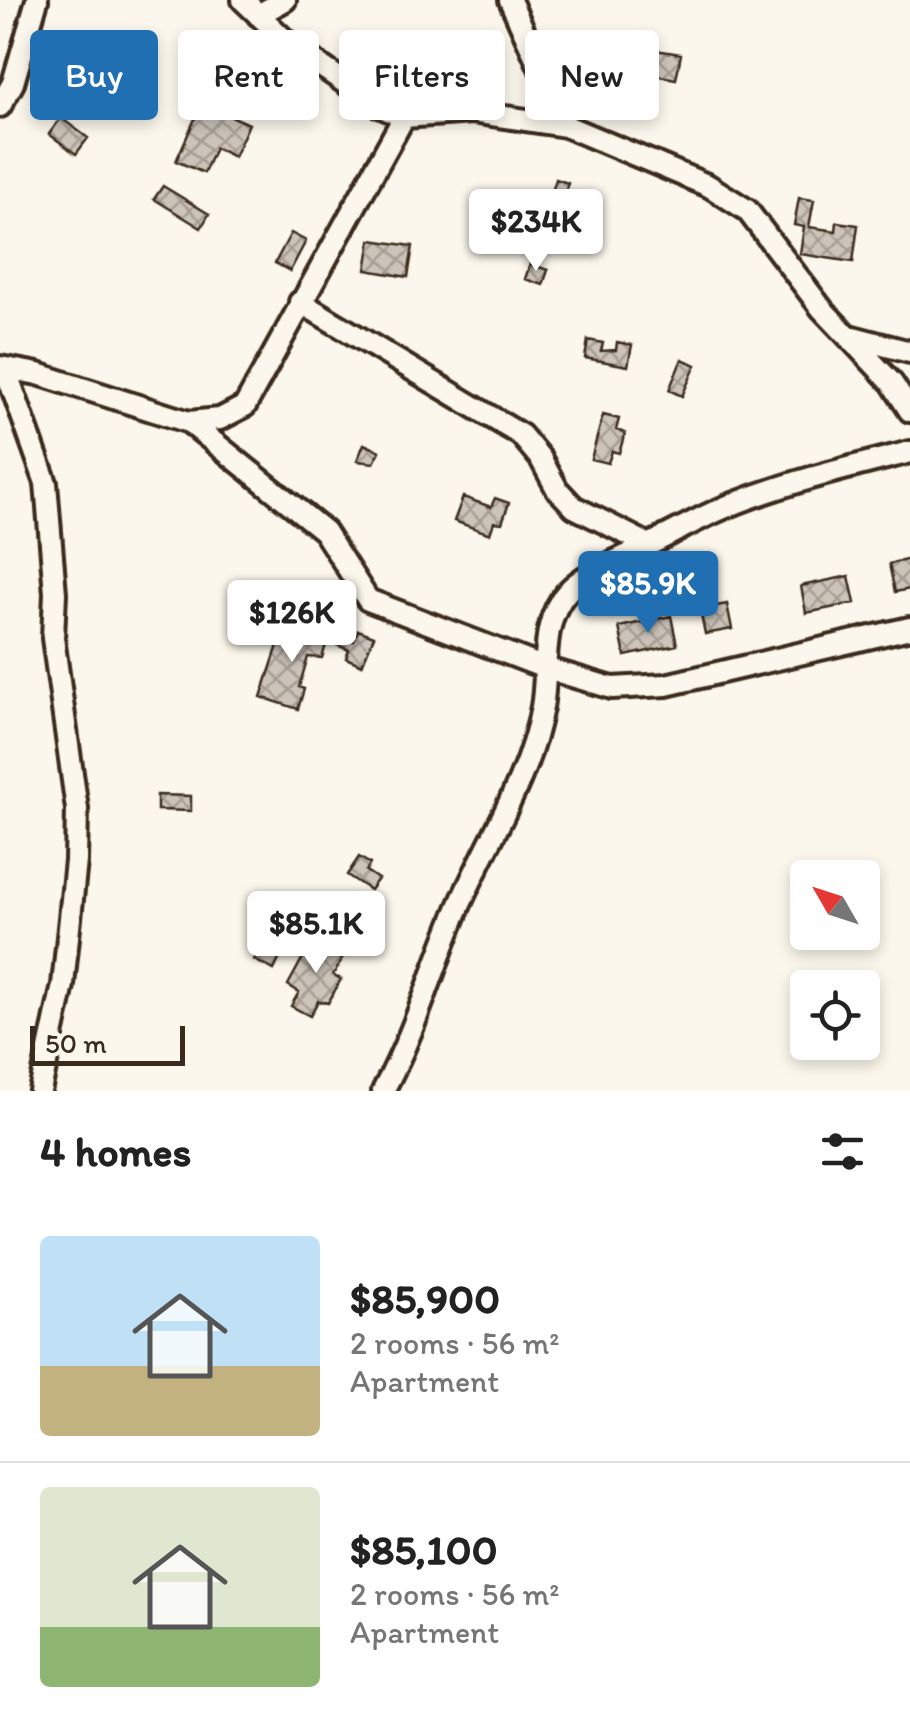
<!DOCTYPE html>
<html lang="en">
<head>
<meta charset="utf-8">
<style>
  body { margin:0; font-family:Itim,sans-serif; background:#f6f6f6; color:#222; height:100vh; display:flex; flex-direction:column; font-size:38px; white-space:nowrap }
  * { box-sizing:border-box; margin:0 }
  p { font-size:32px; color:#767676 }
  .icon { flex:none; width:55px; height:55px; fill:none; stroke:currentColor; stroke-width:2; stroke-linecap:round; stroke-linejoin:round }
  .map { position:relative; height:1091px; overflow:hidden }
  .panel { display:flex; flex-direction:column; background:#fff; flex:1 }
  .panel>* { flex:none }
  .guide { position:absolute; left:30px; top:30px; width:850px; height:90px; display:flex; gap:20px }
  .needle { width:65px; rotate:309deg }
  .tools { position:absolute; left:790px; top:860px; display:grid; gap:20px }
  .tools a { display:grid; place-items:center; width:90px; height:90px; border-radius:10px; background:#fff; box-shadow:0 5px 15px #0003; font-size:50px }
  .scale { position:absolute; left:30px; bottom:25px; width:155px; box-sizing:border-box; padding-left:10px; border:5px solid #3b2a1e; border-top:0; font-size:28px; line-height:35px; white-space:nowrap; color:#3b2a1e; -webkit-text-stroke:8px #fbf7ec; paint-order:stroke }
  .price { position:absolute; translate:-50% -85px; padding:0 22px; border-radius:10px; background:#fff; color:#222; font-size:32px; line-height:65px; filter:drop-shadow(0 2px 5px #0008) }
  .price::after { content:''; position:absolute; left:50%; top:60px; width:30px; height:22px; margin-left:-15px; background:inherit; clip-path:polygon(0 0,100% 0,50% 100%) }
  .price.selected { background:#1f6fb2; color:#fff }
  ul { padding:0; list-style:none }
  li { display:flex; align-items:center; gap:30px; height:250px; padding:0 40px }
  li+li { border-top:2px solid #e0e0e0 }
  li span { display:grid; place-items:center; flex:none; width:280px; height:200px; border-radius:10px; color:#555 }
  li>.icon { margin-inline-start:auto }
  span .icon { width:120px; height:120px; fill:#fffc; stroke-width:1 }
  li b { font-size:42px }
  h2 { display:flex; justify-content:space-between; align-items:center; height:120px; padding:0 40px; font-size:42px }
  .tag { padding:0 35px; border-radius:10px; background:#fff; box-shadow:0 5px 15px #0003; font-size:35px; line-height:90px }
  .tag.selected { background:#1f6fb2; color:#fff }
  .map>svg:first-child { display:block }
  .building { fill:url(#building-cross-hatch); stroke:#3b2a1e; stroke-width:2.5 }
  .lines { fill:none; stroke-linecap:round; stroke-linejoin:round }
  .minor-casing { stroke:#3b2a1e; stroke-width:28 }
  .minor { stroke:#fbf7ec; stroke-width:20 }
</style>
</head>
<body>
<div class="map">
<svg width="910" height="1091" viewBox="0 0 910 1091">
  <defs>
    <pattern id="building-cross-hatch" width="8" height="8" patternUnits="userSpaceOnUse" patternTransform="scale(2.5)"><rect width="8" height="8" fill="#ccc4b9"/><path d="M0 0l8 8M0 8l8-8" fill="none" stroke="#a79f96"/></pattern>
  </defs>
  <rect width="100%" height="100%" fill="#fbf7ec"/>
  <filter id="ink" filterUnits="userSpaceOnUse"><feTurbulence type="fractalNoise" baseFrequency=".01" numOctaves="2"/><feDisplacementMap in="SourceGraphic" scale="20" xChannelSelector="R" yChannelSelector="G"/><feConvolveMatrix kernelMatrix="1 2 1 2 8 2 1 2 1" color-interpolation-filters="sRGB"/></filter>
  <g filter="url(#ink)">
    <path class="building" d="M649 49 681 54 676 79 644 73Z
      M202 103 249 124 234 157 215 148 204 173 176 161Z
      M61 118 88 138 76 154 49 134Z
      M556 179 568 183 557 221 546 218 549 207 540 205 544 193 551 195Z
      M163 186 209 214 201 228 154 199Z
      M799 198 814 200 809 227 836 231 837 222 858 225 853 262 800 254 804 227 794 225Z
      M291 233 306 241 290 271 275 263Z
      M371 240 413 246 408 277 366 270Z
      M530 264 548 270 543 285 525 279Z
      M588 340 603 343 601 351 616 350 617 342 632 345 628 366 585 358Z
      M682 359 696 365 682 396 669 390Z
      M603 415 619 419 616 430 625 433 619 453 612 451 608 463 591 459Z
      M364 444 380 451 374 463 357 461Z
      M463 497 491 507 495 498 509 503 502 523 494 522 490 534 454 521Z
      M910 559V589L895 592 889 564Z
      M849 576 855 603 806 613 801 586Z
      M727 604 732 629 705 634 700 609Z
      M671 616 677 645 625 656 619 627Z
      M285 624 328 638 322 658 308 657 299 687 304 689 298 709 261 697Z
      M358 630 374 636 362 665 346 658 349 650 337 645 341 635 354 641Z
      M157 795 191 796V811L157 810Z
      M359 857 370 864 366 871 378 879 370 890 347 875Z
      M259 927 288 941 274 970 254 960 259 949 250 945Z
      M314 937 345 954 333 975 341 979 328 1003 318 1001 310 1016 291 1006 299 992 288 985Z"/>
    <g class="lines">
      <defs>
        <path id="minor" d="M243 0 288 43 377 105 404 117 472 112 566 126 709 186 747 210 822 309 892 383 910 411
          M510 0 566 126
          M258 15 285 0
          M0 106 13 83 37 0
          M300 302 521 435 541 459 557 489 574 507 649 545
          M849 336 910 352
          M0 367 38 374 189 422 220 419 245 406 404 117
          M5 368 46 483 55 593 53 638 77 809 76 861 63 985 40 1091
          M189 422 324 531 368 600 545 668 612 688 666 685 910 628
          M383 1091C417 1028 433 966 461 902 489 839 530 776 542 707 549 669 539 622 568 591 586 572 617 561 640 549 672 534 703 515 736 503 792 481 851 467 910 452"/>
      </defs>
      <use href="#minor" class="minor-casing"/>
      <use href="#minor" class="minor"/>
    </g>
  </g>
</svg>
<div class="tools">
<a><svg class="needle" viewBox="-14 -14 28 28"><path d="M0-13l5 13h-10z" fill="#e53935"/><path d="M0 13l5-13h-10z" fill="#767676"/></svg></a>
<a><svg class="icon" aria-label="locate" viewBox="0 0 24 24"><circle cx="12" cy="12" r="6"/><path d="M12 2v4M12 18v4M2 12h4M18 12h4"/></svg></a>
</div>
<div class="scale">50 m</div>
<b class="price" style="left:536px;top:274px">$234K</b>
<b class="price selected" style="left:648px;top:636px">$85.9K</b>
<b class="price" style="left:292px;top:665px">$126K</b>
<b class="price" style="left:316px;top:976px">$85.1K</b>
<div class="guide">
<a class="tag selected">Buy</a>
<a class="tag">Rent</a>
<a class="tag">Filters</a>
<a class="tag">New</a>
</div>
</div>
<section class="panel">
<h2>4 homes<svg class="icon" aria-label="filters" viewBox="0 0 24 24"><path d="M4 7h16M4 17h16"/><circle cx="9" cy="7" r="2"/><circle cx="15" cy="17" r="2"/></svg></h2>
<ul>
<li><span style="background:linear-gradient(#bfe0f5 65%,#c2b280 0)"><svg class="icon" aria-label="home" viewBox="0 0 24 24"><path d="M3 11l9-7 9 7M6 9v11h12V9"/></svg></span><div><b>$85,900</b><p>2 rooms · 56 m²</p><p>Apartment</p></div></li>
<li><span style="background:linear-gradient(#dfe7d0 70%,#8fb573 0)"><svg class="icon" aria-label="home" viewBox="0 0 24 24"><path d="M3 11l9-7 9 7M6 9v11h12V9"/></svg></span><div><b>$85,100</b><p>2 rooms · 56 m²</p><p>Apartment</p></div></li>
</ul>
</section>
</body>
</html>
